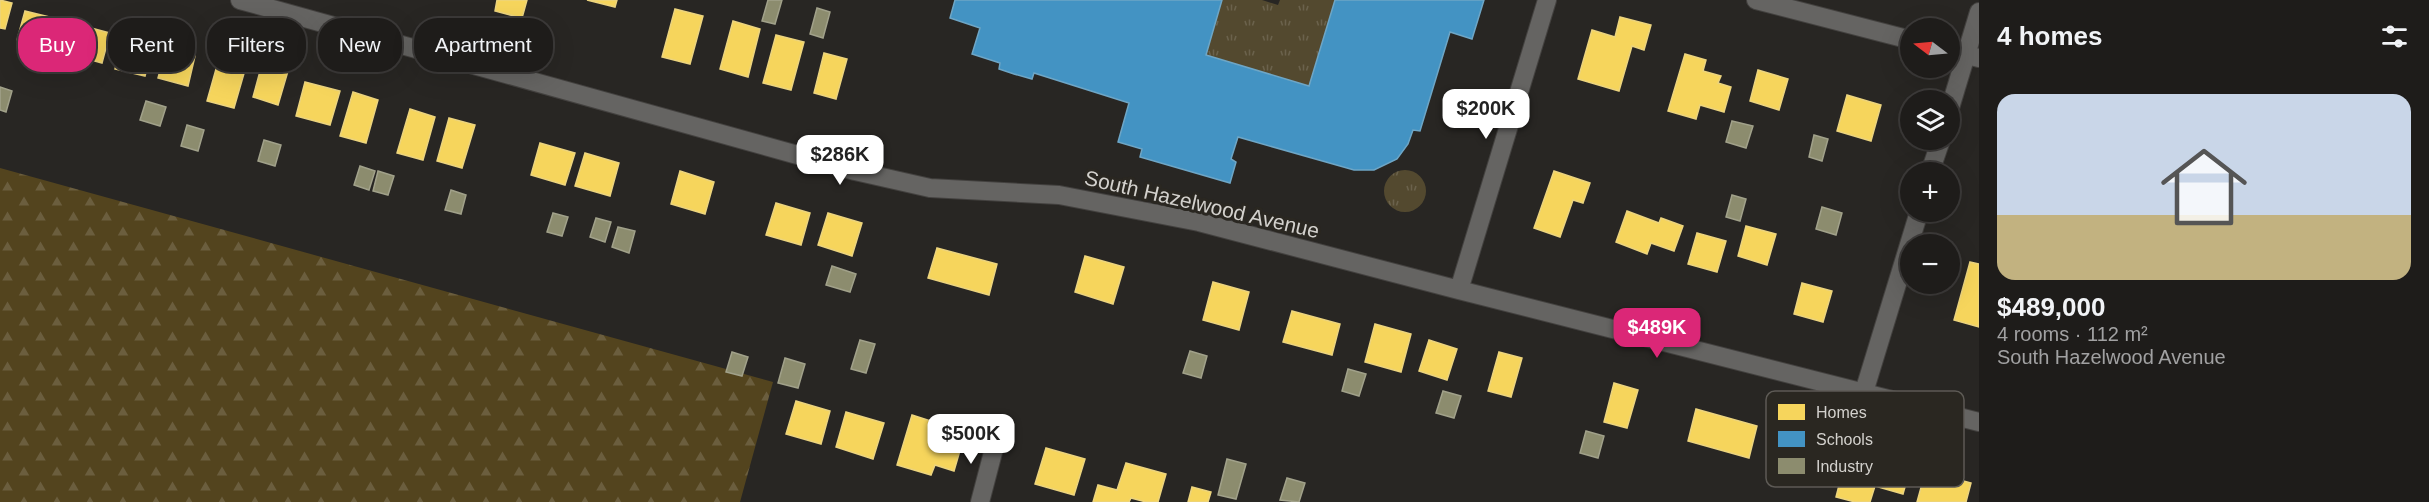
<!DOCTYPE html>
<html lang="en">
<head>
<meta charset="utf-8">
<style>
  body { margin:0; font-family:Helvetica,sans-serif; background:#2b2927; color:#f1f3f6; height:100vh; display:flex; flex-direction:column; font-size:22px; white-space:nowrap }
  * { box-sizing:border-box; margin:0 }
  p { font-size:20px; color:#a1a1a2 }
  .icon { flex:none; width:33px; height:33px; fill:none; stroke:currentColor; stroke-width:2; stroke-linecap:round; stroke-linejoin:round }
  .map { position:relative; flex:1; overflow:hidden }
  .side { display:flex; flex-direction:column; background:#1e1c1a; width:450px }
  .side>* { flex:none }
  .guide { position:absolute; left:18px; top:18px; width:570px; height:54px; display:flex; gap:12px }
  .needle { width:39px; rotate:286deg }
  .buttons { position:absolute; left:1900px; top:18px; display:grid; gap:12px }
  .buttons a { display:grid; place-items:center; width:60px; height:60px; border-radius:50%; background:#1e1c1a; box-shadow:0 6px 24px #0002,0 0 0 2px #3c3a39; font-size:30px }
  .price { position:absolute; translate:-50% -51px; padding:0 14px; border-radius:12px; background:#fff; color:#222; font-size:20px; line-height:39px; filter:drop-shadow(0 2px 3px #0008) }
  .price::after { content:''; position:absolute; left:50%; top:36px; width:18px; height:14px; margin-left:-9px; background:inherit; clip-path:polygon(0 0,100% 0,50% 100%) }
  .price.selected { background:#db2777; color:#fff }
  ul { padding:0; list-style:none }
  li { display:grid; align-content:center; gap:12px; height:318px; padding:0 18px }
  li+li { border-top:2px solid #3c3a39 }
  li span { display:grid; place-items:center; height:186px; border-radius:18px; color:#555 }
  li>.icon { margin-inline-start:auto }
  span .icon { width:108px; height:108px; fill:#fffc; stroke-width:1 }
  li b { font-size:26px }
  h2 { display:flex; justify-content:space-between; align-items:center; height:72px; padding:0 18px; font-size:26px }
  .chip { padding:0 21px; border-radius:24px; background:#1e1c1a; box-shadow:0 6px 24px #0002,0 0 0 2px #3c3a39; font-size:21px; line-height:54px }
  .chip.selected { background:#db2777; color:#fff }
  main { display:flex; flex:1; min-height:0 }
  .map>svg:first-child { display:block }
  .grass { fill:url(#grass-tufts) }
  .forest { fill:url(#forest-firs) }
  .homes { fill:#f6d55c; stroke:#ecd47e; stroke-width:1.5 }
  .schools { fill:#4393c3; stroke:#6ea6c6; stroke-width:1.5 }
  .industry { fill:#8c8c6e; stroke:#a1a18a; stroke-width:1.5 }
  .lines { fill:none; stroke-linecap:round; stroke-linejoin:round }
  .minor-casing { stroke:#43413f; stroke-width:20 }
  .minor { stroke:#656462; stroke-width:18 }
  .labels { text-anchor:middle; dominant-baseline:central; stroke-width:6; stroke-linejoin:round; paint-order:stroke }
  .street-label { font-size:21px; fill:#d3d1cd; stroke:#2a2721 }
  .key { fill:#2a2721; stroke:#5d5a55; stroke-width:1.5 }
  .key-label { font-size:16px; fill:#d3d1cd }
</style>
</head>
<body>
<main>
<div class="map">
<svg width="1979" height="502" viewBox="0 0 1979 502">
  <defs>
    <pattern id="grass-tufts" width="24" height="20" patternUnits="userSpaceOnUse" patternTransform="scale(1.5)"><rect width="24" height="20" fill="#53492f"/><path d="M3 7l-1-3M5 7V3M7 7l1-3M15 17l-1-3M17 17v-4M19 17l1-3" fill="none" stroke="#6b624c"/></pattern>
    <pattern id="forest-firs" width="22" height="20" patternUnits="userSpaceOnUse" patternTransform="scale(1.5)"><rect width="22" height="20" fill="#53441e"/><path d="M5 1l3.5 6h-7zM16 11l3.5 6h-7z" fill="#6b5e3e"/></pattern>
  </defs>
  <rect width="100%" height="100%" fill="#282623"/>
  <path class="grass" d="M1222 0H1262L1278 5 1280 0H1335L1309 86 1206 55Z
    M1384 191a21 21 0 1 1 42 0a21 21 0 1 1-42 0Z"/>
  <path class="forest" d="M0 168 773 382 740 502H0Z"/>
  <path class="homes" d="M0 0 12 3 5 29 0 28Z
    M497 0H527L522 18 495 11Z
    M587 0H617L615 7Z
    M675 9 703 16 690 64 662 57Z
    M25 11 54 18 47 48 17 40Z
    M1620 17 1651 25 1644 50 1632 46 1619 91 1578 79 1592 30 1615 37Z
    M733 21 760 29 748 77 720 69Z
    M80 25 110 33 102 63 73 55Z
    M776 35 804 42 791 90 763 83Z
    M123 39 153 46 145 76 115 69Z
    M166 49 195 56 188 86 158 78Z
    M824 53 847 59 836 99 814 93Z
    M1685 54 1706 60 1703 71 1721 76 1718 83 1731 87 1724 112 1700 105 1696 119 1668 111Z
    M220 55 247 63 234 108 207 101Z
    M262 64 288 71 278 105 253 97Z
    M1758 70 1788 79 1779 110 1750 101Z
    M305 82 340 91 330 125 296 116Z
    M353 92 378 100 366 143 340 136Z
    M1847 95 1881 105 1871 141 1837 131Z
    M410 109 435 117 423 160 397 153Z
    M449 118 475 125 462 168 437 161Z
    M540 143 575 153 565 185 531 175Z
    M585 153 619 163 610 196 575 186Z
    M680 171 714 182 705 214 671 204Z
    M1554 171 1590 183 1583 203 1573 200 1560 237 1534 228Z
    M776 203 810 213 801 245 766 235Z
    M1627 211 1659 223 1661 218 1683 226 1674 251 1651 243 1647 254 1616 242Z
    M828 213 862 223 852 256 818 245Z
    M1746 226 1776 234 1767 265 1738 256Z
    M1697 233 1726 241 1717 272 1688 264Z
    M937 248 997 264 989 295 928 278Z
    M1085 256 1124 267 1113 304 1075 292Z
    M1970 262 1979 264V327L1954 320Z
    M1213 282 1249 292 1239 330 1203 320Z
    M1802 283 1832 291 1823 322 1794 314Z
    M1292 311 1340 324 1332 355 1283 342Z
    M1375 324 1411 334 1401 372 1365 362Z
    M1429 340 1457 349 1447 380 1419 371Z
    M1499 352 1522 358 1511 397 1488 391Z
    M1614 383 1638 390 1627 428 1604 422Z
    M796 401 830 411 821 444 786 434Z
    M1696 409 1757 426 1749 458 1688 441Z
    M846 412 884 423 873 459 836 447Z
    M912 415 937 423 933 438 961 447 954 471 935 465 931 475 897 465Z
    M1046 448 1085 459 1074 495 1035 484Z
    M1876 460 1910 469 1903 494 1875 486 1870 502H1855L1836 497 1845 462 1873 469Z
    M1126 463 1166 474 1158 502H1146L1131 498 1129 502H1093L1098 485 1117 490Z
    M1938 474 1971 483 1966 502H1917L1922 484 1934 487Z
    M1192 487 1211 492 1208 502H1188Z"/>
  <path class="schools" d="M955 0H1222L1206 55 1309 86 1335 0H1484L1472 39 1450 32 1420 131 1413 130 1408 144 1397 159 1374 170H1354L1238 137 1231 159 1236 162 1230 183 1140 157 1142 149 1118 142 1129 103 1034 73 1032 79 1014 74 999 69 1000 63 972 54 980 28 950 18Z"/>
  <path class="industry" d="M768 0H782L775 24 762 21Z
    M817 8 830 12 823 38 810 34Z
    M0 87 12 91 6 112 0 110Z
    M146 101 166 107 160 126 140 120Z
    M1732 121 1753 126 1746 148 1726 142Z
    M187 125 204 130 198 151 181 146Z
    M1814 135 1828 139 1822 161 1809 157Z
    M264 140 281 145 275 166 258 161Z
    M360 166 375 171 369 190 354 185Z
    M378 171 394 176 388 195 373 191Z
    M451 190 466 195 461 214 445 210Z
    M1732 195 1746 199 1740 221 1726 217Z
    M1822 207 1842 213 1836 235 1816 229Z
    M553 213 568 217 562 236 547 232Z
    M596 218 611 222 605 242 590 237Z
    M618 227 635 231 629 253 612 247Z
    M832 266 856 274 850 292 826 285Z
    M860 340 875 344 866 373 851 369Z
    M1190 351 1207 356 1201 378 1183 373Z
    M732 352 748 357 742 376 726 372Z
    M785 358 805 364 798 388 778 383Z
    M1348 369 1366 374 1359 396 1342 391Z
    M1443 391 1461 396 1454 418 1436 413Z
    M1586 431 1604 436 1598 458 1580 453Z
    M1227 459 1246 464 1236 499 1218 495Z
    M1287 478 1305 483 1299 502 1280 500Z"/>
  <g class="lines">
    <defs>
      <path id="minor" d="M240 0 855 171 930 188 1059 195 1199 222 1459 290 1979 422
        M1756 0 1911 40
        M1950 50 1979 58
        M1950 108 1979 12
        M1930 172 1941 140
        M1459 290 1547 0
        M1864 392 1919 212
        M980 502 997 437"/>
    </defs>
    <use href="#minor" class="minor-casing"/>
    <use href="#minor" class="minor"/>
  </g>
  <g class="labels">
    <g class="street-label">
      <text transform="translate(1202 204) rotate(13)">South Hazelwood Avenue</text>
    </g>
  </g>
  <rect x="1766" y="391" width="198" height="96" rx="9" class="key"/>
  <rect x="1778" y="404" width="27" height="16" fill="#f6d55c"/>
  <rect x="1778" y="431" width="27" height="16" fill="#4393c3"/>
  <rect x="1778" y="458" width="27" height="16" fill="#8c8c6e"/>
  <g class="key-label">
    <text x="1816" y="418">Homes</text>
    <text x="1816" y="445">Schools</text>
    <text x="1816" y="472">Industry</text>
  </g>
</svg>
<div class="buttons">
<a><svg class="needle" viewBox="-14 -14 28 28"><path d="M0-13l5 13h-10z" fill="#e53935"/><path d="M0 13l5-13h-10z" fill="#a1a1a2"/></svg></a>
<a><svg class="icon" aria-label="layers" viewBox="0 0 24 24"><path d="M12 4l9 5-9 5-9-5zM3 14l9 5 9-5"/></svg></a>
<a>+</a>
<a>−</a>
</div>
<b class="price" style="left:1486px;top:140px">$200K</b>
<b class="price" style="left:840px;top:186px">$286K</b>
<b class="price selected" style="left:1657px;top:359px">$489K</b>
<b class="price" style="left:971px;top:465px">$500K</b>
<div class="guide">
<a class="chip selected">Buy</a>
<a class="chip">Rent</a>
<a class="chip">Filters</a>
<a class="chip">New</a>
<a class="chip">Apartment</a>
</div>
</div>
<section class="side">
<h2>4 homes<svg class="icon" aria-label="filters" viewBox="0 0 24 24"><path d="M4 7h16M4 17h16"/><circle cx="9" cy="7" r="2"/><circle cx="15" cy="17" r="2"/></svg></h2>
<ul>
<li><span style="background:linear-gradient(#c9d6e8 65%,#c2b280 0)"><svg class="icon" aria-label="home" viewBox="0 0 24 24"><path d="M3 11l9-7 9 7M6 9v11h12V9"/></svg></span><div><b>$489,000</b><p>4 rooms · 112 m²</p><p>South Hazelwood Avenue</p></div></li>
</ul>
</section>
</main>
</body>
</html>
